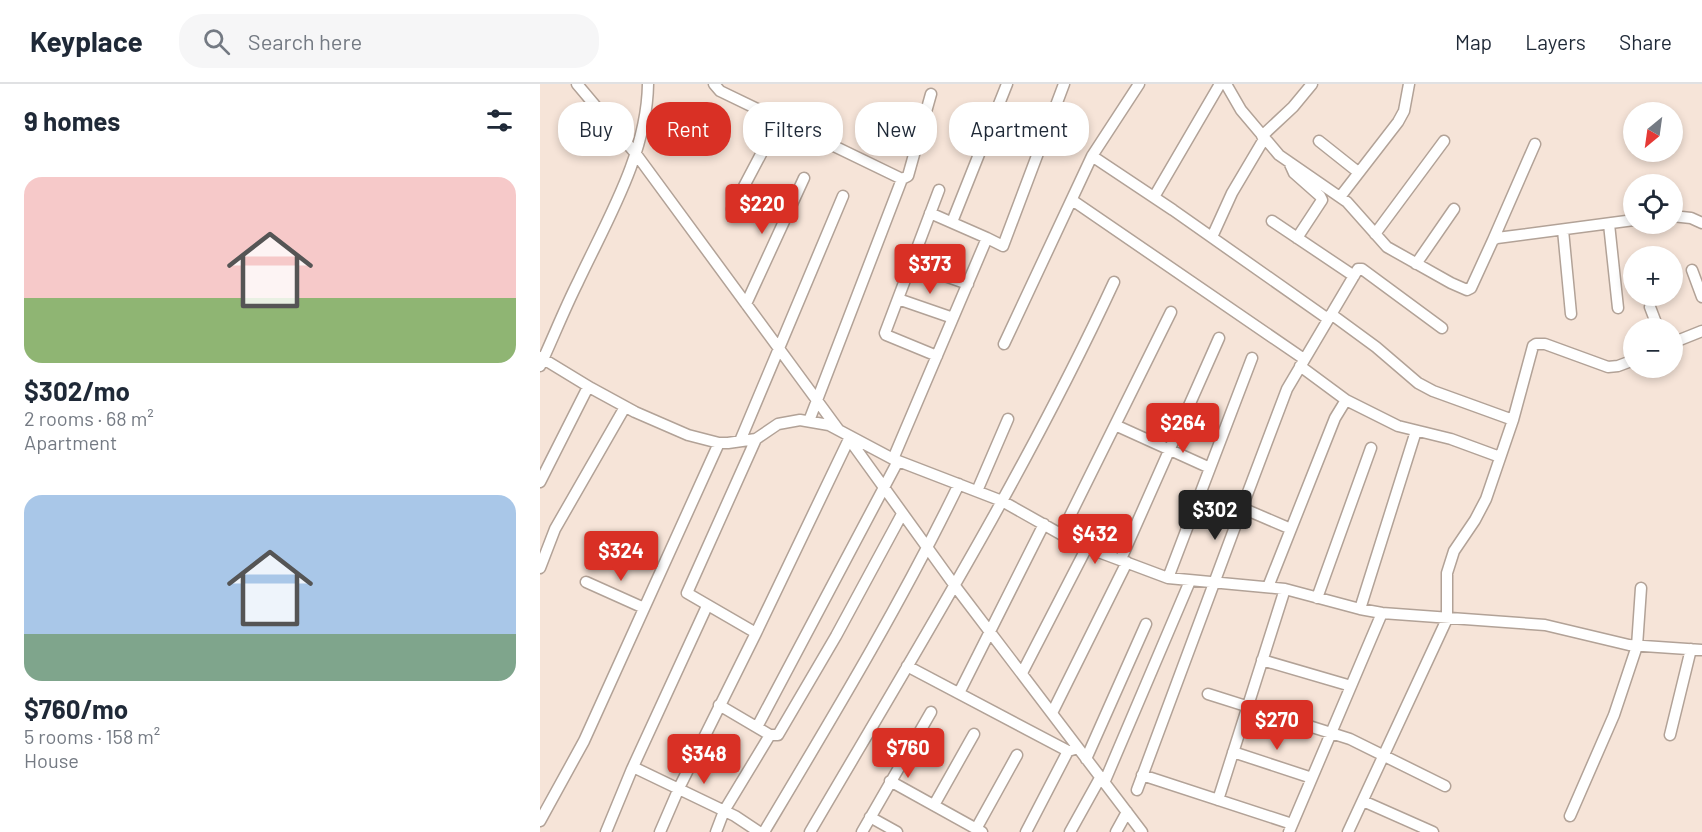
<!DOCTYPE html>
<html lang="en">
<head>
<meta charset="utf-8">
<style>
  body { margin:0; font-family:Barlow,sans-serif; background:#f6f6f7; color:#1f2937; height:100vh; display:flex; flex-direction:column; font-size:22px; white-space:nowrap }
  * { box-sizing:border-box; margin:0 }
  p { font-size:20px; color:#747a83 }
  .icon { flex:none; width:33px; height:33px; fill:none; stroke:currentColor; stroke-width:2; stroke-linecap:round; stroke-linejoin:round }
  .map { position:relative; flex:1; overflow:hidden }
  .panel { display:flex; flex-direction:column; background:#fff; width:540px }
  .panel>* { flex:none }
  .top-card { position:absolute; left:18px; top:18px; width:570px; height:54px; display:flex; gap:12px }
  .needle { width:39px; rotate:209deg }
  .tools { position:absolute; left:1083px; top:18px; display:grid; gap:12px }
  .tools a { display:grid; place-items:center; width:60px; height:60px; border-radius:50%; background:#fff; box-shadow:0 3px 9px #0003; font-size:30px }
  .price { position:absolute; translate:-50% -51px; padding:0 14px; border-radius:6px; background:#d93025; color:#fff; font-size:20px; line-height:39px; filter:drop-shadow(0 2px 3px #0008) }
  .price::after { content:''; position:absolute; left:50%; top:36px; width:18px; height:14px; margin-left:-9px; background:inherit; clip-path:polygon(0 0,100% 0,50% 100%) }
  .price.current { background:#222; color:#fff }
  ul { padding:0; list-style:none }
  li { display:grid; align-content:center; gap:12px; height:318px; padding:0 24px }
  li span { display:grid; place-items:center; height:186px; border-radius:18px; color:#555 }
  li>.icon { margin-inline-start:auto }
  span .icon { width:108px; height:108px; fill:#fffc; stroke-width:1 }
  li b { font-size:26px }
  h2 { display:flex; justify-content:space-between; align-items:center; height:72px; padding:0 24px; font-size:26px }
  .chip { padding:0 21px; border-radius:24px; background:#fff; box-shadow:0 3px 9px #0003; font-size:21px; line-height:54px }
  .chip.current { background:#d93025; color:#fff }
  header { display:flex; align-items:center; gap:36px; box-sizing:border-box; height:84px; padding:0 30px; background:#fff; border-bottom:2px solid #e0e1e3 }
  header strong { font-size:28px }
  nav { display:flex; gap:33px; margin-inline-start:auto; font-size:21px }
  .search { width:420px; height:54px; background:#f6f6f7; display:flex; align-items:center; gap:15px; box-sizing:border-box; padding:0 21px; border-radius:24px; color:#747a83; font-size:22px }
  main { display:flex; flex:1; min-height:0 }
  .map>svg:first-child { display:block }
  .lines { fill:none; stroke-linecap:round; stroke-linejoin:round }
  .minor-casing { stroke:#b2a297; stroke-width:13 }
  .minor { stroke:#fff; stroke-width:10 }
</style>
</head>
<body>
<header>
<strong>Keyplace</strong>
<div class="search"><svg class="icon" aria-label="search" viewBox="0 0 24 24"><circle cx="10" cy="10" r="6"/><path d="M15 15l6 6"/></svg>Search here</div>
<nav><a>Map</a><a>Layers</a><a>Share</a></nav>
</header>
<main>
<section class="panel">
<h2>9 homes<svg class="icon" aria-label="filters" viewBox="0 0 24 24"><path d="M4 7h16M4 17h16"/><circle cx="9" cy="7" r="2"/><circle cx="15" cy="17" r="2"/></svg></h2>
<ul>
<li><span style="background:linear-gradient(#f6c9c9 65%,#8fb573 0)"><svg class="icon" aria-label="home" viewBox="0 0 24 24"><path d="M3 11l9-7 9 7M6 9v11h12V9"/></svg></span><div><b>$302/mo</b><p>2 rooms · 68 m²</p><p>Apartment</p></div></li>
<li><span style="background:linear-gradient(#a9c7e8 75%,#7fa58c 0)"><svg class="icon" aria-label="home" viewBox="0 0 24 24"><path d="M3 11l9-7 9 7M6 9v11h12V9"/></svg></span><div><b>$760/mo</b><p>5 rooms · 158 m²</p><p>House</p></div></li>
</ul>
</section>
<div class="map">
<svg width="1162" height="748" viewBox="0 0 1162 748">
  <rect width="100%" height="100%" fill="#f6e4d8"/>
  <g class="lines">
    <defs>
      <path id="minor" d="M37 0 96 70 298 345
        M174 0 180 7 362 95 368 92 391 10
        M686 0 701 26 739 71 807 118 847 163 911 199 927 206 931 204 953 156 957 154 1094 136
        M722 52 753 23 772 0
        M779 57 818 88
        M552 72 633 126 788 235
        M749 78 754 89 780 112 782 116 757 154
        M614 113 680 0
        M800 113 858 38 864 27 869 0
        M532 116 764 275
        M192 125 239 36
        M390 129 447 154
        M1132 132 1151 134 1162 139
        M732 137 814 192
        M412 138 467 0
        M1069 140 1078 224
        M1023 146 1031 230
        M835 150 904 57
        M672 153 692 109 724 55
        M953 156 995 60
        M371 180 428 200
        M876 180 914 125
        M1152 186 1162 213
        M358 215 413 234
        M206 220 264 94
        M1110 223 1118 244
        M791 230 836 263 878 299 893 307 973 336
        M1132 259 1162 247
        M464 260 552 72 599 0
        M397 272 346 251 345 249 399 106
        M0 273 51 304 95 328 148 351 179 359H188L216 355 238 340 260 336 289 341 353 375 462 417 540 461 628 494 745 505 820 525 842 529 1005 541 1089 561 1162 566
        M0 282C13 254 24 226 38 198 67 136 107 70 108 0
        M760 282 806 316 858 342 911 355 960 373
        M269 337 362 95
        M575 341 670 384
        M216 355 147 509 216 549
        M309 355 415 502 602 748
        M200 357 303 112
        M353 375 447 154 463 162 524 0
        M0 398 48 303
        M437 407 468 335
        M751 445 702 424 747 305 818 185H822L902 244
        M521 450 631 228
        M581 475 679 254
        M0 484 15 445 85 323
        M628 494 712 274
        M46 498 104 524
        M728 503 795 334 806 316
        M777 514 831 364
        M820 525 876 347
        M722 576 811 602
        M367 582 528 667 538 664
        M482 589 547 463
        M419 609 504 440
        M668 610 810 655 905 702
        M179 621 230 651H238L296 552 362 430
        M512 629 587 478
        M217 643 358 377
        M1130 651 1151 565
        M693 668 772 694
        M546 675 606 540
        M93 683 195 732 219 748
        M602 691 752 740
        M350 697 442 748
        M564 699 650 497
        M597 706 702 424
        M678 716 745 505
        M823 717 893 748
        M394 721 434 650
        M1030 732 1074 631 1097 562 1101 504
        M330 733 357 748
        M0 737 44 657 179 359
        M436 745 477 671
        M66 748 92 685 167 522
        M120 748 139 704 216 549 309 355
        M176 748 184 727 230 651
        M224 748C292 634 361 520 419 400
        M270 748C376 567 486 388 574 198
        M322 748 391 628
        M486 748 528 667
        M530 748 560 694
        M576 748 587 728
        M749 748 842 529
        M808 748 907 535V489L914 467 935 436 946 415 973 336 993 262 996 260H1005L1068 283 1078 282 1094 276"/>
    </defs>
    <use href="#minor" class="minor-casing"/>
    <use href="#minor" class="minor"/>
  </g>
</svg>
<div class="tools">
<a><svg class="needle" viewBox="-14 -14 28 28"><path d="M0-13l5 13h-10z" fill="#e53935"/><path d="M0 13l5-13h-10z" fill="#747a83"/></svg></a>
<a><svg class="icon" aria-label="locate" viewBox="0 0 24 24"><circle cx="12" cy="12" r="6"/><path d="M12 2v4M12 18v4M2 12h4M18 12h4"/></svg></a>
<a>+</a>
<a>−</a>
</div>
<b class="price" style="left:222px;top:151px">$220</b>
<b class="price" style="left:390px;top:211px">$373</b>
<b class="price" style="left:643px;top:370px">$264</b>
<b class="price current" style="left:675px;top:457px">$302</b>
<b class="price" style="left:555px;top:481px">$432</b>
<b class="price" style="left:81px;top:498px">$324</b>
<b class="price" style="left:737px;top:667px">$270</b>
<b class="price" style="left:368px;top:695px">$760</b>
<b class="price" style="left:164px;top:701px">$348</b>
<div class="top-card">
<a class="chip">Buy</a>
<a class="chip current">Rent</a>
<a class="chip">Filters</a>
<a class="chip">New</a>
<a class="chip">Apartment</a>
</div>
</div>
</main>
</body>
</html>
